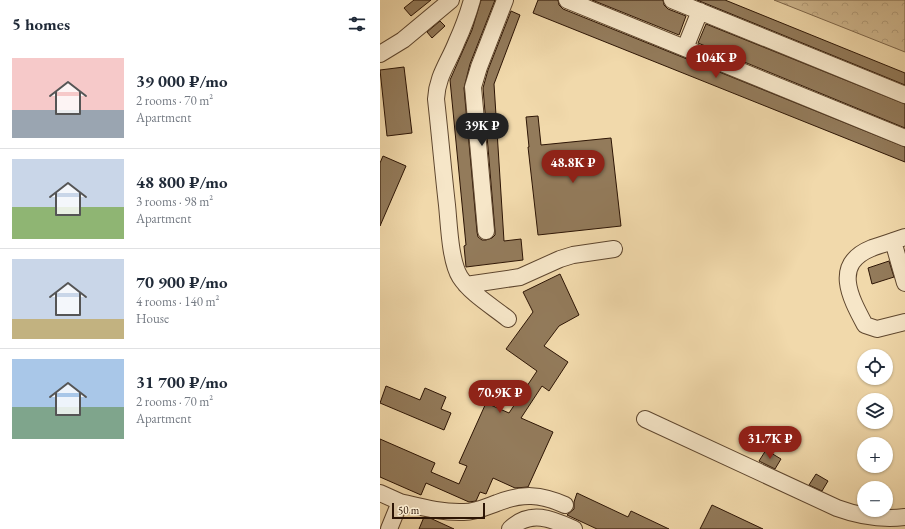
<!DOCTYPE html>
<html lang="en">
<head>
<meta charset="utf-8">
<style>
  body { margin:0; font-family:"EB Garamond",serif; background:#f2f2f3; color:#1f2937; height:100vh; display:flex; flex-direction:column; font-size:15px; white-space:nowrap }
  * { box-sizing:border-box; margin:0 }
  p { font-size:13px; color:#747a83 }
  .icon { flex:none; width:22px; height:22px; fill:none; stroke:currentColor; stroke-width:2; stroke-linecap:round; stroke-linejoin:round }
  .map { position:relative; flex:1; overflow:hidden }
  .sheet { display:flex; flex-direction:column; background:#fff; width:380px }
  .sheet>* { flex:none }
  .fabs { position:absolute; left:477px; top:349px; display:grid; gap:8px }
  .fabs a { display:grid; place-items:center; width:36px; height:36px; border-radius:50%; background:#fff; box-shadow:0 1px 3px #0004; font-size:20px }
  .scale { position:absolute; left:12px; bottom:10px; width:93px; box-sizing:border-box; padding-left:4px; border:2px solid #2d1505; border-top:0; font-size:11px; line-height:14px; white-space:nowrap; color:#2d1505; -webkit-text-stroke:3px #f6e6c8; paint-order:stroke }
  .price { position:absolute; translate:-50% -34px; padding:0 9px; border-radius:14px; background:#8f2418; color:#fff; font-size:13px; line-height:26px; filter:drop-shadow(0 1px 2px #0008) }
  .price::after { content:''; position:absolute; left:50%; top:24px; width:12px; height:9px; margin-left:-6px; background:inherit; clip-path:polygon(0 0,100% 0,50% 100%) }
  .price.selected { background:#222; color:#fff }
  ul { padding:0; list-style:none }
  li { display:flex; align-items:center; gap:12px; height:100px; padding:0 12px }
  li+li { border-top:1px solid #e0e1e3 }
  li span { display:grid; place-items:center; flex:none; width:112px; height:80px; border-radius:0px; color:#555 }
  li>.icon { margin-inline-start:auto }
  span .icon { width:48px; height:48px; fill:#fffc; stroke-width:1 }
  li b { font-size:17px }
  h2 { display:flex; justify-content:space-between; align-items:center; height:48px; padding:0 12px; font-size:17px }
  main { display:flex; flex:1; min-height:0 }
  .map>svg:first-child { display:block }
  .forest { fill:url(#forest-crowns); stroke:#7e664a }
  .building { fill:#937b5b; stroke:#2d1505 }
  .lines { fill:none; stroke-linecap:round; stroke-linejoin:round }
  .minor-casing { stroke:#5e462e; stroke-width:18 }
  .minor { stroke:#f6e6c8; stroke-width:16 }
</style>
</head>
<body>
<main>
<section class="sheet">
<h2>5 homes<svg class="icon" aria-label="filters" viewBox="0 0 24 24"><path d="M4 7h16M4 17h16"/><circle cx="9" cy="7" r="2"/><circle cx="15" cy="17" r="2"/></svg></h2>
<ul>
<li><span style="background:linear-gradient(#f6c9c9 65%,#9aa5b1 0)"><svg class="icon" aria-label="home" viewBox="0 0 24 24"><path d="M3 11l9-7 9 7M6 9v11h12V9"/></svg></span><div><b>39 000 ₽/mo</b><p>2 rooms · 70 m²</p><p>Apartment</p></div></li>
<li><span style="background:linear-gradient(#c9d6e8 60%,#8fb573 0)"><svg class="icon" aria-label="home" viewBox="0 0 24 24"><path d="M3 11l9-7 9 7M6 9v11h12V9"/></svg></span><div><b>48 800 ₽/mo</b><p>3 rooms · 98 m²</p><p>Apartment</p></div></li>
<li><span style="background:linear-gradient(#c9d6e8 75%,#c2b280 0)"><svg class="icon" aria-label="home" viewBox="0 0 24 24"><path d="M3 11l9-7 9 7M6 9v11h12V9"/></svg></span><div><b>70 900 ₽/mo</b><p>4 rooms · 140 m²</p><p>House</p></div></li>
<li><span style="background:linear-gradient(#a9c7e8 60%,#7fa58c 0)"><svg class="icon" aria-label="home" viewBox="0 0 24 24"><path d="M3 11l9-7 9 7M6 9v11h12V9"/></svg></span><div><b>31 700 ₽/mo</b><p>2 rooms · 70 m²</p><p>Apartment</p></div></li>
</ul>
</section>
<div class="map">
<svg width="525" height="529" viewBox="0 0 525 529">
  <defs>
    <pattern id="forest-crowns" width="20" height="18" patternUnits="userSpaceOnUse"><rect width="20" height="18" fill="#d0b88f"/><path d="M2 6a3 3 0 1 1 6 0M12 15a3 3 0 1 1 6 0" fill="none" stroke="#b39d7a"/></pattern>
  </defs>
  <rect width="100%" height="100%" fill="#f1d9ab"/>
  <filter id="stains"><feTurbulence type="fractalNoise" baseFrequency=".005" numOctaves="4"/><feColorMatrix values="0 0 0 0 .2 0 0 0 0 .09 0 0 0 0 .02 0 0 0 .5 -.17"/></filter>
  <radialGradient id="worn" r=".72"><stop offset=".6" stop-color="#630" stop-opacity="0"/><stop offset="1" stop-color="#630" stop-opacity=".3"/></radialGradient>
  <path class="forest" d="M394 0H525V52Z"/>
  <path class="building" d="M34 0H51L31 16 24 8Z
    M101 0H115L90 64 84 88 97 232 98 237 102 240H106L112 238 115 235V231L103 88 108 70 131 11 140 15 114 84 124 241 141 239 143 260 86 267 84 246 86 245 70 80 92 30Z
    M158 0H178L179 5 183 9 525 147V162L153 13Z
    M212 0H283L284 5 288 9 306 16 299 35Z
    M317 0H345L525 73V85Z
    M60 21 65 26 52 38 47 32Z
    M326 24 525 104V128L318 43Z
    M24 67 32 133 7 136 0 70Z
    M158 116 161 145 231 138 241 226 158 235 148 147H149L146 117Z
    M3 156 26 166 0 226V163Z
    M509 261 514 277 492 284 488 268Z
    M180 274 199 315 179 326 164 346 188 362 169 391 162 386 141 418 173 432 148 487 135 488 113 478 106 494 100 492 96 501 89 502 46 483 41 495 0 477V439L55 463 51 472 79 484 87 466 79 463 106 403 129 413 157 371 126 349 153 312 143 292Z
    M6 386 40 400 45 388 66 397 61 409 71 413 64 430 0 403Z
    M386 450 401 459 395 469 379 461Z
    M436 474 448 481 442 491 429 485Z
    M197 493 248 517 251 511 289 529H217L187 515 194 509V502Z
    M332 505 383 529H320Z
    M44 517 50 518 74 529H39Z"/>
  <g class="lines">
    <defs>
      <path id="minor" d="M92 0C88 14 83 28 77 41 69 62 57 76 56 99 60 135 63 170 67 205 69 224 70 261 80 277 91 294 112 306 128 319
        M187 0 525 138
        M292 0 525 95
        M305 48 320 11
        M0 54 23 40 71 0
        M106 231 93 87 99 67 125 0
        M525 237C514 241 503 244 492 248 452 264 470 297 485 325L497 329 525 322
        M513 241 525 283
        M86 285 140 277 180 259 193 255 234 249
        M265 419 457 508C479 516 501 520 525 517
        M0 493 20 502 9 529
        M20 502C41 507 63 513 84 512 96 512 106 507 117 503 142 493 161 494 185 505
        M130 529C150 509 172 519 194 529"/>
    </defs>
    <use href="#minor" class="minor-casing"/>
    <use href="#minor" class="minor"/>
  </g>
  <rect width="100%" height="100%" filter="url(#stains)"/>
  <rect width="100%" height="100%" fill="url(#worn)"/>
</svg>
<div class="fabs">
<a><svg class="icon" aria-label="locate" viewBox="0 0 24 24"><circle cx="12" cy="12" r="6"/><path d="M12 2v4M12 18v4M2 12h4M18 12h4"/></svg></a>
<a><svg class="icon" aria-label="layers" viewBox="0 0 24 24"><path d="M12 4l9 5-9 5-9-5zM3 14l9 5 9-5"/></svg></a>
<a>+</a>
<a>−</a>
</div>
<div class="scale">50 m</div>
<b class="price" style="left:336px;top:79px">104K ₽</b>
<b class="price selected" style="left:102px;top:147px">39K ₽</b>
<b class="price" style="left:193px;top:184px">48.8K ₽</b>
<b class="price" style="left:120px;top:414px">70.9K ₽</b>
<b class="price" style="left:390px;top:460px">31.7K ₽</b>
</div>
</main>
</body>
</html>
